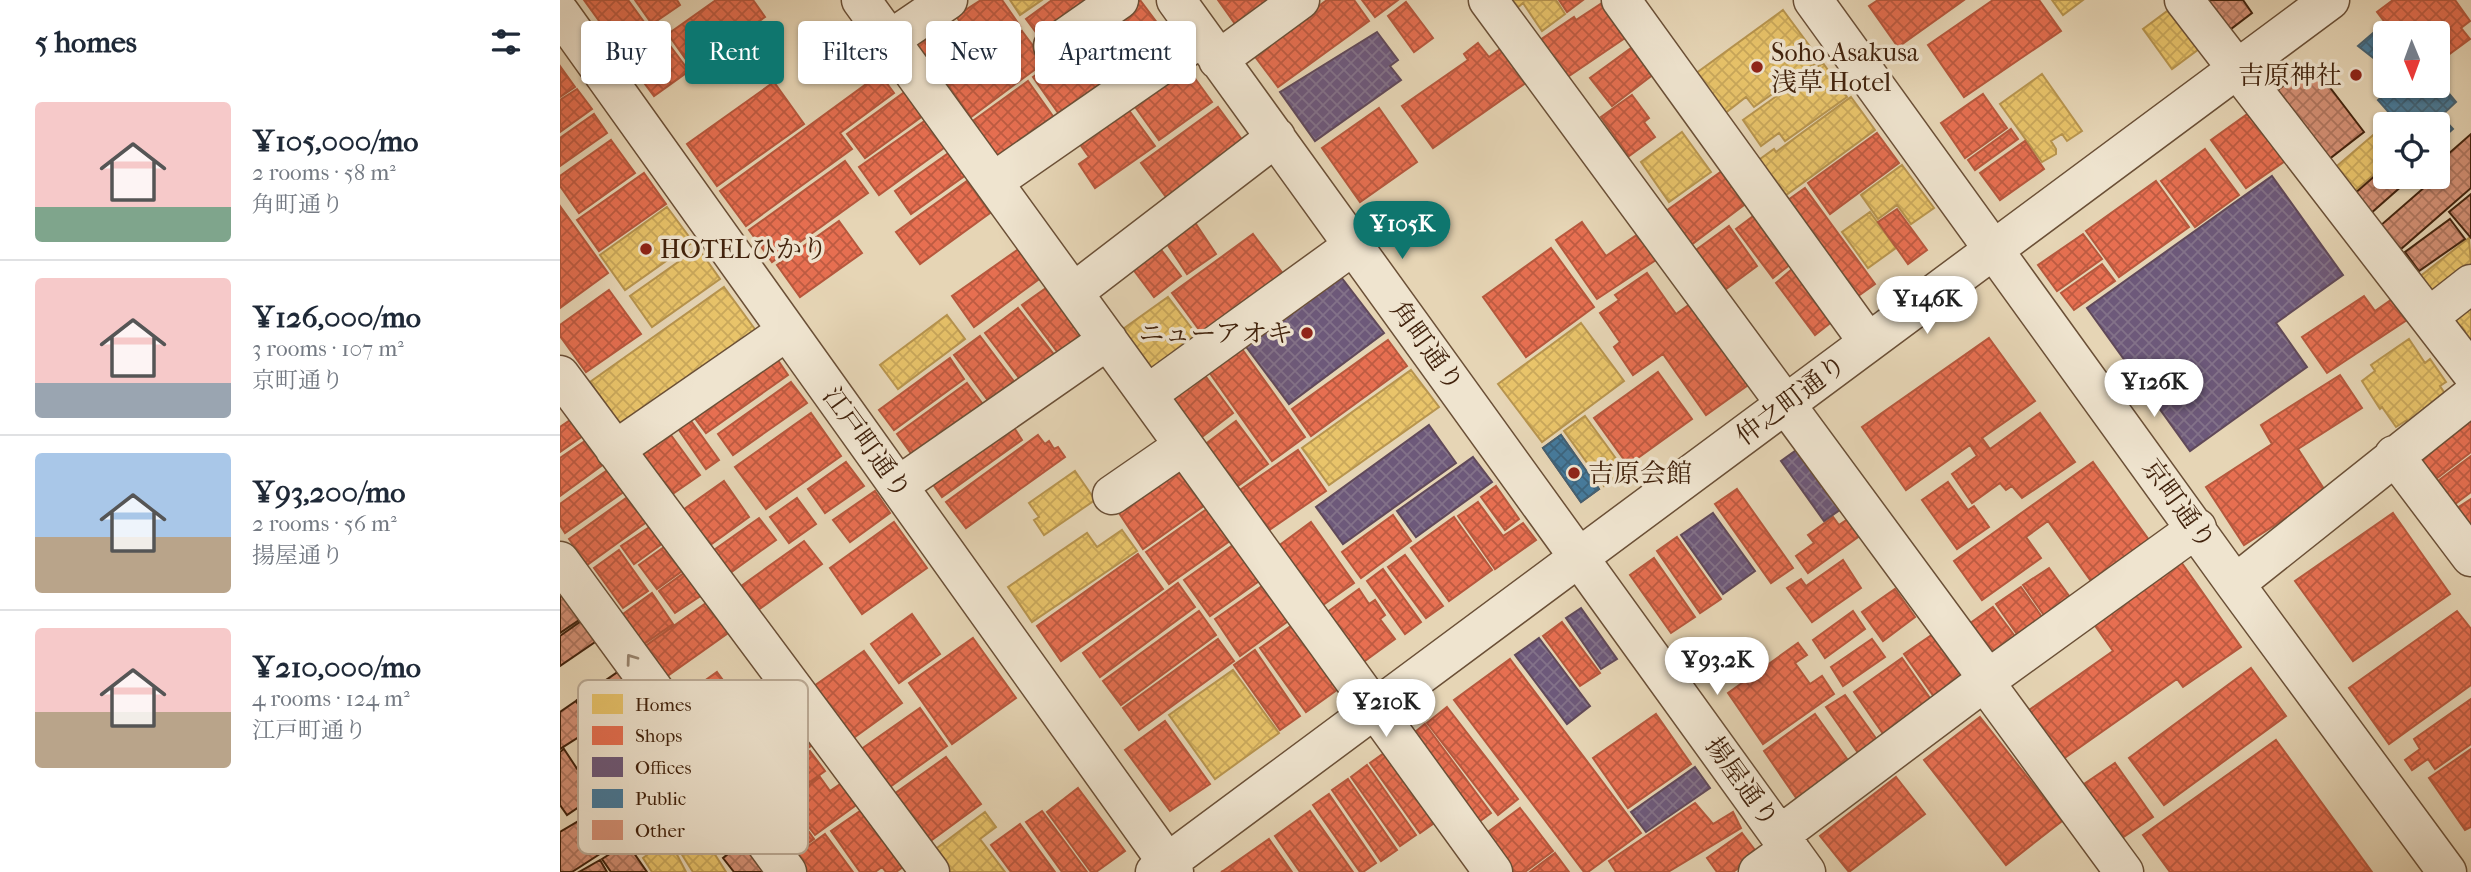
<!DOCTYPE html>
<html lang="en">
<head>
<meta charset="utf-8">
<style>
  body { margin:0; font-family:"IM FELL French Canon","Noto Serif JP",serif; background:#f6f6f7; color:#1f2937; height:100vh; display:flex; flex-direction:column; font-size:26px; white-space:nowrap }
  * { box-sizing:border-box; margin:0 }
  p { font-size:23px; color:#747a83 }
  .icon { flex:none; width:38px; height:38px; fill:none; stroke:currentColor; stroke-width:2; stroke-linecap:round; stroke-linejoin:round }
  .map { position:relative; flex:1; overflow:hidden }
  .side { display:flex; flex-direction:column; background:#fff; width:560px }
  .side>* { flex:none }
  .hud { position:absolute; left:21px; top:21px; width:665px; height:63px; display:flex; gap:14px }
  .needle { width:46px; rotate:179deg }
  .buttons { position:absolute; left:1813px; top:21px; display:grid; gap:14px }
  .buttons a { display:grid; place-items:center; width:77px; height:77px; border-radius:7px; background:#fff; box-shadow:0 2px 5px #0004; font-size:35px }
  .price { position:absolute; translate:-50% -60px; padding:0 16px; border-radius:24px; background:#fff; color:#222; font-size:23px; line-height:46px; filter:drop-shadow(0 2px 4px #0008) }
  .price::after { content:''; position:absolute; left:50%; top:42px; width:21px; height:16px; margin-left:-10px; background:inherit; clip-path:polygon(0 0,100% 0,50% 100%) }
  .price.on { background:#0f766e; color:#fff }
  ul { padding:0; list-style:none }
  li { display:flex; align-items:center; gap:21px; height:175px; padding:0 35px }
  li+li { border-top:2px solid #e0e1e3 }
  li span { display:grid; place-items:center; flex:none; width:196px; height:140px; border-radius:7px; color:#555 }
  li>.icon { margin-inline-start:auto }
  span .icon { width:84px; height:84px; fill:#fffc; stroke-width:1 }
  li b { font-size:30px }
  h2 { display:flex; justify-content:space-between; align-items:center; height:84px; padding:0 35px; font-size:30px }
  .pill { padding:0 24px; border-radius:7px; background:#fff; box-shadow:0 2px 5px #0004; font-size:24px; line-height:63px }
  .pill.on { background:#0f766e; color:#fff }
  main { display:flex; flex:1; min-height:0 }
  .map>svg:first-child { display:block }
  .homes { fill:url(#homes-cross-hatch); stroke:#b7944e; stroke-width:2 }
  .shops { fill:url(#shops-cross-hatch); stroke:#b6583d; stroke-width:2 }
  .offices { fill:url(#offices-cross-hatch); stroke:#604959; stroke-width:2 }
  .public { fill:url(#public-cross-hatch); stroke:#446172; stroke-width:2 }
  .building { fill:url(#building-cross-hatch); stroke:#42230d; stroke-width:2 }
  .lines { fill:none; stroke-linecap:round; stroke-linejoin:round }
  .minor-casing { stroke:#6b5037; stroke-width:41 }
  .minor { stroke:#efe4cf; stroke-width:38 }
  .oneway { stroke:#98846e }
  .poi-dot { fill:#8f2418; stroke:#efe4cf; stroke-width:2.5 }
  .labels { text-anchor:middle; dominant-baseline:central; stroke-width:7; stroke-linejoin:round; paint-order:stroke }
  .poi-label { font-size:26px; fill:#42230d; stroke:#efe4cf; text-anchor:start }
  .street-label { font-size:26px; fill:#42230d; stroke:#efe4cf }
  .key { fill:#efe4cf; stroke:#bbaa95; stroke-width:2 }
  .key-label { font-size:19px; fill:#42230d }
</style>
</head>
<body>
<main>
<section class="side">
<h2>5 homes<svg class="icon" aria-label="filters" viewBox="0 0 24 24"><path d="M4 7h16M4 17h16"/><circle cx="9" cy="7" r="2"/><circle cx="15" cy="17" r="2"/></svg></h2>
<ul>
<li><span style="background:linear-gradient(#f6c9c9 75%,#7fa58c 0)"><svg class="icon" aria-label="home" viewBox="0 0 24 24"><path d="M3 11l9-7 9 7M6 9v11h12V9"/></svg></span><div><b>¥105,000/mo</b><p>2 rooms · 58 m²</p><p>角町通り</p></div></li>
<li><span style="background:linear-gradient(#f6c9c9 75%,#9aa5b1 0)"><svg class="icon" aria-label="home" viewBox="0 0 24 24"><path d="M3 11l9-7 9 7M6 9v11h12V9"/></svg></span><div><b>¥126,000/mo</b><p>3 rooms · 107 m²</p><p>京町通り</p></div></li>
<li><span style="background:linear-gradient(#a9c7e8 60%,#b9a48a 0)"><svg class="icon" aria-label="home" viewBox="0 0 24 24"><path d="M3 11l9-7 9 7M6 9v11h12V9"/></svg></span><div><b>¥93,200/mo</b><p>2 rooms · 56 m²</p><p>揚屋通り</p></div></li>
<li><span style="background:linear-gradient(#f6c9c9 60%,#b9a48a 0)"><svg class="icon" aria-label="home" viewBox="0 0 24 24"><path d="M3 11l9-7 9 7M6 9v11h12V9"/></svg></span><div><b>¥210,000/mo</b><p>4 rooms · 124 m²</p><p>江戸町通り</p></div></li>
</ul>
</section>
<div class="map">
<svg width="1911" height="872" viewBox="0 0 1911 872">
  <defs>
    <pattern id="homes-cross-hatch" width="8" height="8" patternUnits="userSpaceOnUse" patternTransform="scale(1.75)"><rect width="8" height="8" fill="#e9c46a"/><path d="M0 0l8 8M0 8l8-8" fill="none" stroke="#c9a85b"/></pattern>
    <pattern id="shops-cross-hatch" width="8" height="8" patternUnits="userSpaceOnUse" patternTransform="scale(1.75)"><rect width="8" height="8" fill="#e76f51"/><path d="M0 0l8 8M0 8l8-8" fill="none" stroke="#bd5b42"/></pattern>
    <pattern id="offices-cross-hatch" width="8" height="8" patternUnits="userSpaceOnUse" patternTransform="scale(1.75)"><rect width="8" height="8" fill="#6d597a"/><path d="M0 0l8 8M0 8l8-8" fill="none" stroke="#837289"/></pattern>
    <pattern id="public-cross-hatch" width="8" height="8" patternUnits="userSpaceOnUse" patternTransform="scale(1.75)"><rect width="8" height="8" fill="#457b9d"/><path d="M0 0l8 8M0 8l8-8" fill="none" stroke="#3b647e"/></pattern>
    <pattern id="building-cross-hatch" width="8" height="8" patternUnits="userSpaceOnUse" patternTransform="scale(1.75)"><rect width="8" height="8" fill="#d49075"/><path d="M0 0l8 8M0 8l8-8" fill="none" stroke="#ae755e"/></pattern>
  </defs>
  <rect width="100%" height="100%" fill="#e6d5b5"/>
  <filter id="stains"><feTurbulence type="fractalNoise" baseFrequency=".00286" numOctaves="4"/><feColorMatrix values="0 0 0 0 .2 0 0 0 0 .09 0 0 0 0 .02 0 0 0 .5 -.17"/></filter>
  <radialGradient id="worn" r=".72"><stop offset=".6" stop-color="#630" stop-opacity="0"/><stop offset="1" stop-color="#630" stop-opacity=".3"/></radialGradient>
  <path class="homes" d="M450 0H482L460 15Z
    M950 0H996L1005 14 982 31 963 3 956 9Z
    M1492 0H1523L1503 15Z
    M1614 6 1643 46 1612 69 1583 29Z
    M1223 10 1260 60 1194 107 1186 97 1164 114 1135 74Z
    M1263 63 1287 97 1225 141 1219 133 1201 146 1183 120Z
    M1482 74 1522 131 1507 141 1502 134 1491 141 1496 149V154L1482 162 1440 104Z
    M1291 97 1315 130 1222 198 1196 162 1214 149 1216 152Z
    M1825 125V165L1791 194 1771 171Z
    M1122 132 1151 172 1109 202 1081 162Z
    M1342 165 1374 208 1351 224 1337 205 1318 219 1301 195Z
    M107 207 133 242 65 290 40 255Z
    M1310 212 1336 248 1308 268 1282 232Z
    M1909 238 1911 265 1872 296 1858 278Z
    M138 248 160 279 92 327 70 296Z
    M164 287 197 332 62 427 30 382Z
    M1911 295V351L1899 336 1905 331 1902 327 1898 331 1885 315Z
    M608 297 639 338 594 371 563 329Z
    M387 315 405 339 338 389 320 365Z
    M1021 323 1064 381 982 442 938 384Z
    M1849 339 1865 363 1870 359 1886 382 1880 386 1889 400 1852 425 1847 420 1836 427 1822 407 1820 409 1802 381 1815 371 1811 365Z
    M851 370 879 407 769 485 742 448Z
    M1025 416 1065 471 1044 486 1004 431Z
    M515 471 535 500 484 535 474 520 479 517 469 503Z
    M562 530 577 551 472 622 448 587 527 533 537 547Z
    M673 670 719 733 655 779 609 715Z
    M425 812 436 827 420 839 445 872H389L373 851Z
    M112 820 124 839 113 847 126 872H92L83 858 87 855 79 842Z
    M150 829 163 847 154 853 166 872H133L119 850Z"/>
  <path class="shops" d="M24 0H68L87 26 58 47Z
    M75 0H117L120 5 92 24Z
    M156 0H193L205 17 132 68 108 34Z
    M421 0H442L460 26 421 53 396 16Z
    M492 0H533L481 39 466 19Z
    M580 0 610 40 557 77 529 36Z
    M658 0H717L678 28Z
    M767 0H794L809 21 718 87 693 54Z
    M802 0H838L815 17Z
    M999 0H1023L1007 12Z
    M1318 0H1404L1338 47 1309 6Z
    M1433 0H1479L1501 31 1404 97 1368 45Z
    M1833 0H1895L1910 21 1901 28 1910 39 1884 58 1878 50V33H1833L1817 12Z
    M1045 1 1068 36 1003 80 977 42 1014 17 1016 20Z
    M846 2 873 38 854 52 828 16Z
    M389 20 416 57 382 82 355 44Z
    M99 31 129 71 94 96 64 56Z
    M462 31 485 62 411 117 388 85Z
    M522 43 551 83 501 117 473 77Z
    M918 43 929 57 946 45 970 80 873 148 842 106 908 60 904 54Z
    M1078 43 1099 70 1052 106 1030 78Z
    M0 66 15 87 0 97Z
    M626 66 652 102 599 140 573 104Z
    M320 74 334 93 280 133 292 149 186 226 160 191Z
    M468 81 495 119 437 161 410 123Z
    M214 82 244 124 157 186 127 144Z
    M17 89 32 109 0 132V100Z
    M346 91 364 115 305 158 287 134Z
    M1423 94 1447 128 1405 158 1381 123Z
    M1072 95 1089 118 1084 122 1095 137 1069 156 1041 117Z
    M658 107 686 145 609 201 581 163Z
    M819 108 857 162 800 202 762 148Z
    M568 109 595 146 535 188 519 164 529 157 519 143Z
    M1693 110 1728 159 1686 188 1651 140Z
    M34 114 47 133 0 166V138Z
    M369 118 388 145 319 195 299 167Z
    M1451 129 1458 139 1415 170 1408 160Z
    M1317 133 1339 163 1270 214 1248 183Z
    M51 140 75 173 19 213 0 186V176Z
    M1465 141 1484 169 1440 200 1420 173Z
    M1645 149 1679 195 1635 227 1601 181Z
    M390 152 406 175 351 214 335 191Z
    M285 161 308 193 212 262 189 230Z
    M1169 166 1192 199 1131 245 1106 211Z
    M84 173 106 204 39 251 17 220Z
    M407 181 430 213 360 264 336 232Z
    M1596 181 1629 227 1559 277 1526 231Z
    M1245 188 1315 284 1291 301 1221 205Z
    M0 206 48 273 0 308Z
    M1337 209 1367 250 1348 264 1318 222Z
    M1200 211 1236 260 1213 278 1176 229Z
    M632 218 656 254 627 274 603 238Z
    M279 221 302 253 240 297 217 265Z
    M1022 222 1046 256 1084 230 1102 256 1037 299 996 240Z
    M1169 226 1197 266 1166 289 1136 250Z
    M693 234 724 275 643 335 612 293Z
    M1523 234 1542 259 1497 291 1478 265Z
    M599 247 621 276 594 297 572 268Z
    M460 248 482 277 414 327 392 296Z
    M991 248 1034 307 966 357 923 297Z
    M1239 263 1279 316 1255 335 1216 283Z
    M1542 264 1555 281 1514 310 1501 293Z
    M1087 273 1116 314 1133 302 1191 383 1146 415 1103 354 1073 375 1054 347 1060 342 1040 313 1059 300 1055 295Z
    M489 286 525 335 499 354 462 305Z
    M49 290 81 334 26 372 0 336V325Z
    M1838 295 1853 316 1767 373 1742 337 1804 296 1815 311Z
    M458 308 496 357 462 382 425 333Z
    M420 336 456 384 430 403 394 355Z
    M1429 338 1475 401 1422 438 1430 449 1480 413 1515 462 1462 498 1452 486 1446 490 1440 483 1412 503 1392 474 1417 456 1410 445 1346 490 1302 427Z
    M828 340 847 366 751 436 732 409Z
    M682 349 745 437 712 461 649 372Z
    M211 350 228 375 146 433 128 409Z
    M390 358 404 379 334 430 319 410Z
    M1098 372 1132 419 1068 465 1034 418Z
    M644 374 673 413 638 440 609 401Z
    M1780 375 1802 408 1738 449 1766 492 1684 545 1646 487 1712 444 1701 425Z
    M231 382 247 403 173 455 158 434Z
    M407 383 425 407 355 459 337 434Z
    M124 411 159 460 146 469 112 420Z
    M1911 411V452L1872 482 1852 455Z
    M251 413 281 456 206 509 175 467Z
    M19 414 30 431 0 452V427Z
    M676 421 708 464 675 488 643 446Z
    M453 426 462 440 382 497 372 483Z
    M108 431 140 475 111 495 80 451Z
    M478 435 485 444 489 441 494 449 498 447 505 457 406 528 386 502Z
    M31 437 48 461 0 496V458Z
    M738 450 766 491 705 533 677 492Z
    M1911 456V492L1895 504 1878 481Z
    M286 462 304 486 265 513 248 489Z
    M1533 462 1589 540 1531 581 1488 521 1466 537 1481 558 1422 600 1394 561Z
    M621 465 648 503 583 549 557 510Z
    M49 469 65 491 5 533 0 525V504Z
    M164 481 189 517 146 548 120 512Z
    M1388 482 1408 510 1414 506 1429 527 1397 549 1362 500Z
    M936 486 959 519 945 530 921 497Z
    M1177 489 1233 568 1211 583 1155 504Z
    M315 491 330 513 290 542 273 520Z
    M69 496 88 521 27 565 9 539Z
    M237 498 256 524 229 543 210 517Z
    M1911 499V537L1894 510Z
    M918 502 943 536 963 523 976 540 935 569 898 516Z
    M651 506 674 538 609 584 586 552Z
    M1833 513 1890 594 1793 661 1735 581Z
    M833 515 851 541 801 578 782 552Z
    M1292 516 1305 532 1248 573 1236 556 1254 543 1248 535 1273 517 1279 525Z
    M894 517 932 570 889 601 851 548Z
    M199 518 216 540 170 573 154 550Z
    M334 522 367 568 302 614 270 568Z
    M751 522 794 583 760 607 717 547Z
    M91 526 103 543 74 564 61 546Z
    M1117 537 1161 599 1140 613 1097 551Z
    M244 541 262 564 194 613 177 589Z
    M676 543 702 579 650 616 624 580Z
    M107 545 125 569 97 589 79 565Z
    M59 550 88 591 63 608 34 568Z
    M578 554 603 589 501 661 477 626Z
    M845 555 883 606 866 618 828 567Z
    M1094 558 1135 617 1111 633 1070 575Z
    M1619 559 1681 647 1623 687 1617 679 1496 764 1462 715 1553 651 1531 620Z
    M1283 560 1301 588 1252 622 1227 588 1241 579 1246 586Z
    M1489 568 1512 600 1486 618 1463 585Z
    M823 569 861 622 845 634 807 581Z
    M128 570 145 593 115 613 99 591Z
    M618 583 635 607 540 677 523 653Z
    M705 584 731 619 680 656 655 619Z
    M1461 587 1484 620 1459 637 1436 604Z
    M799 589 809 604 815 600 825 615 820 619 835 639 802 663 766 613Z
    M1335 589 1355 617 1323 641 1302 612Z
    M92 593 113 624 84 644 63 614Z
    M149 601 171 631 106 677 84 647Z
    M1433 607 1457 639 1432 657 1409 624Z
    M639 611 656 635 561 705 543 681Z
    M1293 611 1305 629 1265 658 1253 640Z
    M1897 611 1911 629V685L1829 744 1789 688Z
    M352 614 380 654 339 683 311 644Z
    M1002 622 1040 673 1020 686 983 636Z
    M735 623 781 687 746 712 700 648Z
    M1379 630 1412 676 1377 701 1344 654Z
    M413 638 456 698 392 744 349 683Z
    M658 639 674 661 579 730 563 708Z
    M1312 639 1325 657 1283 686 1271 667Z
    M1238 643 1247 655 1235 663 1250 684 1262 676 1274 694 1203 744 1168 693Z
    M695 650 740 716 720 730 674 665Z
    M304 651 342 703 292 739 254 686Z
    M1342 658 1372 701 1324 735 1294 692Z
    M950 659 1081 833 1028 872H1024L894 700Z
    M1691 668 1726 716 1604 805 1569 758Z
    M157 672 183 707 147 732 122 697Z
    M221 695 255 743 186 792 152 744Z
    M1285 695 1320 744 1301 757 1266 707Z
    M1911 699V744L1875 769 1868 759 1852 770 1845 760 1860 749 1854 739Z
    M887 707 958 799 938 815 867 723Z
    M360 708 387 746 327 789 300 750Z
    M1096 714 1131 764 1068 808 1033 758Z
    M1255 714 1290 763 1237 799 1204 751Z
    M1420 717 1502 821 1446 865 1364 760Z
    M605 721 650 784 610 811 565 750Z
    M865 724 931 813 916 824 850 736Z
    M1716 740 1812 872H1610L1583 835Z
    M1911 749V827L1905 830 1869 778Z
    M250 751 265 771 233 794 218 774Z
    M827 751 877 821 860 833 810 763Z
    M386 757 421 804 369 842 334 794Z
    M1555 763 1593 817 1559 840 1521 786Z
    M807 765 856 835 840 846 791 777Z
    M260 777 270 791 283 782 299 803 255 835 228 801Z
    M1336 777 1365 814 1289 872 1260 836Z
    M788 779 837 850 821 861 772 790Z
    M518 788 565 851 536 872H531L487 812Z
    M769 794 816 863 803 872H800L753 805Z
    M1135 803 1153 824 1173 812 1181 828 1108 872H1056L1049 861Z
    M306 807 347 864 336 872H326L322 867 315 872H300L271 831Z
    M960 808 993 851 965 872H953L924 835Z
    M233 809 254 839 233 854 212 825Z
    M482 811 527 872H502L466 822Z
    M750 811 793 872H740L715 836Z
    M460 824 495 872H451L431 845Z
    M1182 833 1198 854 1173 872H1157L1147 858Z
    M265 834 293 872H241L231 859Z
    M709 839 732 872H661L663 871Z
    M995 853 1009 872H970Z"/>
  <path class="offices" d="M817 32 838 60 830 66 841 80 755 141 720 92Z
    M1712 176 1783 275 1716 323 1747 367 1630 451 1527 308Z
    M778 273 824 333 729 404 684 344Z
    M869 425 896 463 783 544 756 507Z
    M1001 435 1039 489 1021 502 983 448Z
    M1242 446 1284 507 1264 521 1221 461Z
    M913 457 932 482 856 537 837 511Z
    M1153 513 1195 571 1163 594 1121 535Z
    M1021 608 1057 659 1041 669 1006 618Z
    M979 638 1030 706 1007 724 955 655Z
    M1135 767 1150 788 1086 832 1071 812Z"/>
  <path class="public" d="M1819 28 1825 36V61L1821 64 1798 46Z
    M1825 83V86H1866L1872 92 1881 84 1896 102 1881 116 1893 129 1878 142V124H1854L1850 120 1845 124H1839L1818 100 1826 93 1821 87Z
    M1001 435 1039 489 1021 502 983 448Z"/>
  <path class="building" d="M1643 0H1683L1692 13 1667 32Z
    M1752 64 1804 132 1768 160 1715 92Z
    M1911 134V188L1841 249 1820 226 1874 179 1872 177H1878V163Z
    M1825 167V177H1852L1810 214 1793 195Z
    M1911 194V238L1889 212Z
    M1890 219 1905 239 1859 271 1845 252Z
    M0 588 22 618 0 633Z
    M27 617 41 638 0 666V636Z
    M62 669 80 695 35 726 17 700Z
    M16 701 33 728 0 749V712Z
    M4 749 35 796 7 815 0 805V752Z
    M44 806 63 839 12 872H0V832Z
    M183 842 206 872H174L163 858Z
    M67 843 87 872H51L42 859Z
    M40 860 47 872H19Z"/>
  <g class="lines">
    <defs>
      <path id="minor" d="M301 0 933 872
        M616 0 1246 872
        M928 0 1428 679 1432 692 1564 872
        M1061 0 1308 342
        M1253 0 1675 584 1887 872
        M1624 0 1911 372
        M0 13 614 872
        M331 39 388 0
        M493 46 559 0
        M658 60 740 0
        M433 182 642 37
        M514 292 716 137
        M1869 317 1911 284
        M0 375 370 872
        M588 394 794 245
        M55 450 227 331
        M1834 455 1911 557
        M338 486 548 340
        M552 495 623 446
        M0 561 227 872
        M1675 584 1911 396
        M1220 835 1428 679 1637 528
        M595 872 1770 0
        M1198 872 1230 849"/>
    </defs>
    <use href="#minor" class="minor-casing"/>
    <use href="#minor" class="minor"/>
  </g>
  <defs><path id="oneway-chevron" d="M-2-3.5L2.5 0L-2 3.5" fill="none" stroke-width="1.6" stroke-linecap="round" stroke-linejoin="round" transform="scale(1.75)"/></defs>
  <use class="oneway" href="#oneway-chevron" transform="translate(71 659) rotate(-126)"/>
  <g class="poi-dot">
    <circle cx="1197" cy="67" r="7"/>
    <circle cx="1796" cy="75" r="7"/>
    <circle cx="86" cy="249" r="7"/>
    <circle cx="747" cy="333" r="7"/>
    <circle cx="1014" cy="473" r="7"/>
  </g>
  <g class="labels">
    <g class="poi-label">
      <text x="1211" y="52">Soho Asakusa<tspan x="1211" dy="30">浅草 Hotel</tspan></text>
      <text x="1782" y="75" text-anchor="end">吉原神社</text>
      <text x="100" y="249">HOTELひかり</text>
      <text x="733" y="333" text-anchor="end">ニューアオキ</text>
      <text x="1028" y="473">吉原会館</text>
    </g>
    <g class="street-label">
      <text transform="translate(867 346) rotate(54)">角町通り</text>
      <text transform="translate(1231 400) rotate(-37)">仲之町通り</text>
      <text transform="translate(307 443) rotate(54)">江戸町通り</text>
      <text transform="translate(1619 504) rotate(54)">京町通り</text>
      <text transform="translate(1182 782) rotate(54)">揚屋通り</text>
    </g>
  </g>
  <rect x="18" y="680" width="230" height="174" rx="10" class="key"/>
  <rect x="32" y="694" width="31" height="20" fill="#e9c46a"/>
  <rect x="32" y="726" width="31" height="19" fill="#e76f51"/>
  <rect x="32" y="757" width="31" height="20" fill="#6d597a"/>
  <rect x="32" y="789" width="31" height="19" fill="#457b9d"/>
  <rect x="32" y="820" width="31" height="20" fill="#d49075"/>
  <g class="key-label">
    <text x="75" y="711">Homes</text>
    <text x="75" y="742">Shops</text>
    <text x="75" y="774">Offices</text>
    <text x="75" y="805">Public</text>
    <text x="75" y="837">Other</text>
  </g>
  <rect width="100%" height="100%" filter="url(#stains)"/>
  <rect width="100%" height="100%" fill="url(#worn)"/>
</svg>
<div class="buttons">
<a><svg class="needle" viewBox="-14 -14 28 28"><path d="M0-13l5 13h-10z" fill="#e53935"/><path d="M0 13l5-13h-10z" fill="#747a83"/></svg></a>
<a><svg class="icon" aria-label="locate" viewBox="0 0 24 24"><circle cx="12" cy="12" r="6"/><path d="M12 2v4M12 18v4M2 12h4M18 12h4"/></svg></a>
</div>
<b class="price on" style="left:842px;top:261px">¥105K</b>
<b class="price" style="left:1367px;top:336px">¥146K</b>
<b class="price" style="left:1594px;top:419px">¥126K</b>
<b class="price" style="left:1157px;top:697px">¥93.2K</b>
<b class="price" style="left:826px;top:739px">¥210K</b>
<div class="hud">
<a class="pill">Buy</a>
<a class="pill on">Rent</a>
<a class="pill">Filters</a>
<a class="pill">New</a>
<a class="pill">Apartment</a>
</div>
</div>
</main>
</body>
</html>
